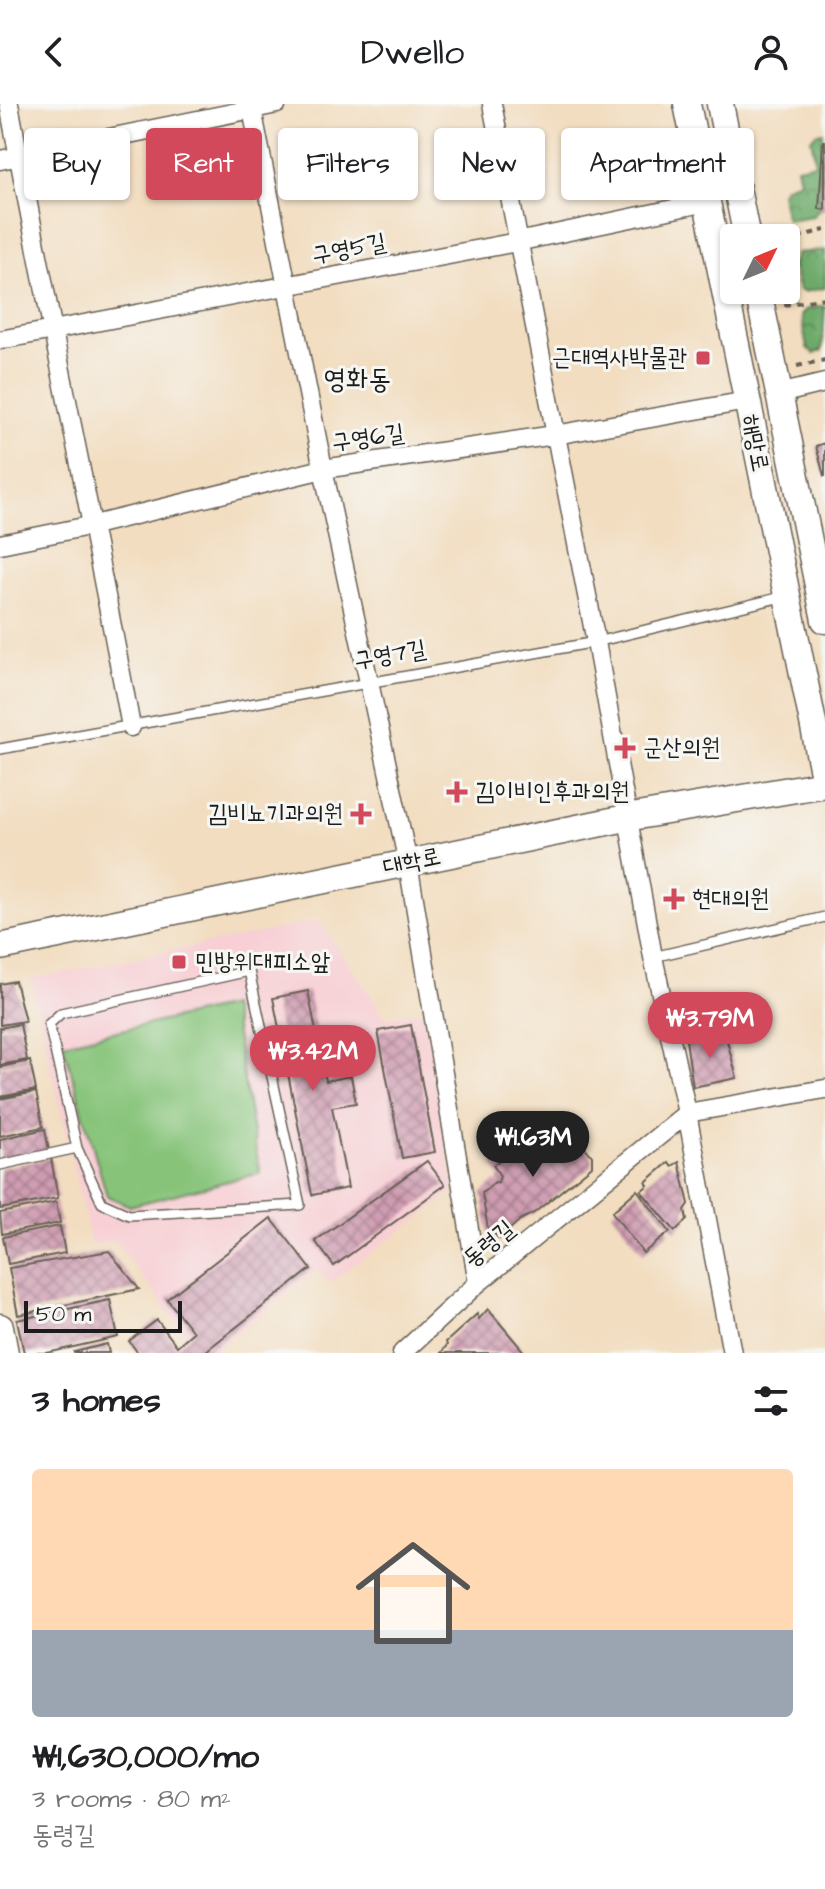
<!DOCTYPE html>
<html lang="en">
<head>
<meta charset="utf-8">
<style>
  body { margin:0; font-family:"Architects Daughter","Poor Story",sans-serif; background:#f6f6f6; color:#202124; height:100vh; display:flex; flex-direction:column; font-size:30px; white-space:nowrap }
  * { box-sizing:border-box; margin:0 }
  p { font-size:26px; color:#757577 }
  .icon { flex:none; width:44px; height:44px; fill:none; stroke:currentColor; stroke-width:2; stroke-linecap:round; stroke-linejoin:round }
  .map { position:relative; height:1249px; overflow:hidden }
  .sheet { display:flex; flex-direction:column; background:#fff; flex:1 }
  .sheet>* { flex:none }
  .guide { position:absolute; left:24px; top:24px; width:778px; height:72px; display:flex; gap:16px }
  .needle { width:52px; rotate:47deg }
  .fabs { position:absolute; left:720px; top:120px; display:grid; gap:16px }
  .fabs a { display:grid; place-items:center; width:80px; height:80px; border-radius:8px; background:#fff; box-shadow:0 2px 6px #0004; font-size:40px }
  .scale { position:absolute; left:24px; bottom:20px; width:158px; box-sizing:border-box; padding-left:8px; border:4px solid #1c1c1c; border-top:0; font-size:22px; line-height:28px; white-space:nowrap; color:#1c1c1c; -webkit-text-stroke:6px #f6f6f2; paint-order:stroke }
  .price { position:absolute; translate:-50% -68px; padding:0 18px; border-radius:28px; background:#d1495b; color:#fff; font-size:26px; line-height:52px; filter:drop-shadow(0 2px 4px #0008) }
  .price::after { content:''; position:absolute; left:50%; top:48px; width:24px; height:18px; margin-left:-12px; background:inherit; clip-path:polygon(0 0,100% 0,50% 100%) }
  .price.selected { background:#222; color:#fff }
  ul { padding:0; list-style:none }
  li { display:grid; align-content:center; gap:16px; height:424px; padding:0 32px }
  li span { display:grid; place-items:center; height:248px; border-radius:8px; color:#555 }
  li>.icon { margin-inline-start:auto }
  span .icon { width:144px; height:144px; fill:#fffc; stroke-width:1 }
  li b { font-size:34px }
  h2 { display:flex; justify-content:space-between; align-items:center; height:96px; padding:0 32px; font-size:34px }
  .chip { padding:0 28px; border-radius:8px; background:#fff; box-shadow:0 2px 6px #0004; font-size:28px; line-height:72px }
  .chip.selected { background:#d1495b; color:#fff }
  header { display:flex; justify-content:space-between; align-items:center; height:104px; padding:0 32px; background:#fff; font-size:36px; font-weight:600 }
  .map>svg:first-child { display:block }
  .built { fill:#f7cfd4 }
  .forest { fill:url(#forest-crowns); stroke:#446343; stroke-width:2 }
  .pitch { fill:#87c47a; stroke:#52704b; stroke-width:2 }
  .building { fill:url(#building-cross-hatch) }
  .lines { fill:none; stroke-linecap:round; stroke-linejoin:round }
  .lane-casing { stroke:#676055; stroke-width:12 }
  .street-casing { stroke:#676055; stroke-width:21 }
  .primary-casing { stroke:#676055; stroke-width:29 }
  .path { stroke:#676055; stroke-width:4; stroke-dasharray:6 6; stroke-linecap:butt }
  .lane { stroke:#fff; stroke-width:9 }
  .street { stroke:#fff; stroke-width:18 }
  .primary { stroke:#fff; stroke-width:26 }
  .poi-dot { fill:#d1495b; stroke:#f6f6f2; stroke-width:3 }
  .labels { text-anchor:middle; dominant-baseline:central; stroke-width:6; stroke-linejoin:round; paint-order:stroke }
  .street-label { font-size:24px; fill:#1c1c1c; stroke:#f6f6f2 }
  .poi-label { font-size:24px; fill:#1c1c1c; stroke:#f6f6f2; text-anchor:start }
  .quarter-label { font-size:28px; fill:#1c1c1c; stroke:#f6f6f2 }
</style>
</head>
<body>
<header><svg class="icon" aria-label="back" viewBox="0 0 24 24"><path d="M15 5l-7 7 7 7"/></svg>Dwello<svg class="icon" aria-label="person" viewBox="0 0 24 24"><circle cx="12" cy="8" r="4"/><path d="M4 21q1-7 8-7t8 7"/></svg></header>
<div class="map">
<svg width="825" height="1249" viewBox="0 0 825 1249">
  <defs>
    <pattern id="forest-crowns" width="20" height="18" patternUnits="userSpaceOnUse" patternTransform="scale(2)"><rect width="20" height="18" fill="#6daa6a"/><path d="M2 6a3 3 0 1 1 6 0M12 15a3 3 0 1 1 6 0" fill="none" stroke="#598a56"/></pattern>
    <pattern id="building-cross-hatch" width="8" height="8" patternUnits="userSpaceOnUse" patternTransform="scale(2)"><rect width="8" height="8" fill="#cf9cb1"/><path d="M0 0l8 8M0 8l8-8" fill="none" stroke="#a77e8f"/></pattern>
  </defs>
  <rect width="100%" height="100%" fill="#f6f6f2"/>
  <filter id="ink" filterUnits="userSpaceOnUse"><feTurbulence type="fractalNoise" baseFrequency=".0125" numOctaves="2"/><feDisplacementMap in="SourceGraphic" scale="16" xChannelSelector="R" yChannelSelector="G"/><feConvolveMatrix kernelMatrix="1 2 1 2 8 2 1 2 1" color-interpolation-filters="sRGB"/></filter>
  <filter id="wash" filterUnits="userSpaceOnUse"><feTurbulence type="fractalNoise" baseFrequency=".006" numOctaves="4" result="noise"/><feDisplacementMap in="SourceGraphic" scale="32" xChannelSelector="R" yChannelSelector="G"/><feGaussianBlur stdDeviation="1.8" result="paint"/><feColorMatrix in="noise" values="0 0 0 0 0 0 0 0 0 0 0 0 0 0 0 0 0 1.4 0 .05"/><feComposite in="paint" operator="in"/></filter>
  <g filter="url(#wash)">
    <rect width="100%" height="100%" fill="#f2ddc0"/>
    <path class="built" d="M319 817 386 914 424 907 454 1088 329 1179 318 1165 211 1249H200L114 1136 91 1141 31 875Z"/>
    <path class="forest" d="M823 28 819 105 813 112 788 116 785 112 781 88 785 82 800 77 797 63 816 59 811 35 815 30Z
      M825 146V184L804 188 799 186 792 162 797 149Z
      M822 202 825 203 822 246 814 250 807 244 801 212 805 206Z"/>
    <path class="pitch" d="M231 902 260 1069 130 1102 107 1092 63 939Z"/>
    <g id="blocks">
      <path class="building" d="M823 37H825V106L819 105Z
        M825 339V372H824L816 342Z
        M15 877 25 917 0 921V880Z
        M308 887 326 977 351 972 356 999 332 1003 348 1084 312 1091 273 894Z
        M20 920 27 956 0 961V924Z
        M411 921 435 1048 402 1054 378 927Z
        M725 929 737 974 693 983 686 936Z
        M30 957 36 986 0 993V963Z
        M36 988 43 1023 0 1032V995Z
        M568 1022 592 1052V1062L534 1109 520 1116 499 1135 494 1129 489 1132 482 1089 495 1078 498 1079 500 1072 493 1061 519 1042 524 1048 543 1033 558 1031Z
        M45 1025 49 1047 0 1058V1035Z
        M51 1054 58 1094 0 1105V1064Z
        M427 1057 445 1081 334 1162 315 1137Z
        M669 1058 672 1062 679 1058 689 1100 685 1106 687 1116 675 1127 641 1087 648 1081 646 1078Z
        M637 1086 670 1128 643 1149 612 1108Z
        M56 1098 60 1119 2 1130 0 1109Z
        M271 1114 311 1165 207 1246 209 1249H138L129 1237 157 1216 177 1242 193 1228 167 1195Z
        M60 1122 65 1149 8 1160 3 1133Z
        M109 1147 139 1185 18 1211 9 1164Z
        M110 1196 118 1233 47 1249H24L17 1216Z
        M488 1205 525 1249H441L447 1241 446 1238 477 1210 479 1215Z
        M107 1240 109 1249H74V1248Z"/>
    </g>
  </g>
  <g filter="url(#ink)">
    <use href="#blocks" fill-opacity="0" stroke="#676055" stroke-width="2"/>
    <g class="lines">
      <defs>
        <path id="lane" d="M0 645 596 538 786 492
          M653 853 825 813
          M249 867 300 1101 129 1111 102 1099 77 1044 49 920 61 909Z
          M0 1061 77 1044"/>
        <path id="street" d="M9 0C47 208 93 415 131 623
          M251 0 323 365 408 759 478 1179
          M492 0 596 538 653 853 687 1009 732 1249
          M0 56 277 0
          M0 236 517 138 707 98
          M779 290 825 279
          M0 440 94 421 323 365 555 331 747 297
          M402 1249 478 1179 687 1009 825 985"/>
        <path id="primary" d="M687 0 825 678
          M720 0 747 134
          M758 186 825 516
          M0 843 626 714 825 680
          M0 1223 5 1249"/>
      </defs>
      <use href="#lane" class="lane-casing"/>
      <use href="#street" class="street-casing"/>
      <use href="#primary" class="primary-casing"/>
      <path class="path" d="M786 136 825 126
        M784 201 825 194
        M797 262 825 256"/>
      <use href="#lane" class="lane"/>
      <use href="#street" class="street"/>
      <use href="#primary" class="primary"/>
    </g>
  </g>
  <g class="poi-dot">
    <rect x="695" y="246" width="16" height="16" rx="4"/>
    <path d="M621 632h8v8h8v8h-8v8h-8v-8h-8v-8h8z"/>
    <path d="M453 676h8v8h8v8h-8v8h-8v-8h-8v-8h8z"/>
    <path d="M357 698h8v8h8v8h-8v8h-8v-8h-8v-8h8z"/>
    <path d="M670 783h8v8h8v8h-8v8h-8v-8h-8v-8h8z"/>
    <rect x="171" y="850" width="16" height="16" rx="4"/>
  </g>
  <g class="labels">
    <g class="street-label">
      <text transform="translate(349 145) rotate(-11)">구영5길</text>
      <text transform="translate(368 334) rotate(-8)">구영6길</text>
      <text transform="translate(755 339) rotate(79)">해망로</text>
      <text transform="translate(390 551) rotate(-10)">구영7길</text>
      <text transform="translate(412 758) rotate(-12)">대학로</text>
      <text transform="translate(489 1140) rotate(-40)">동령길</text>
    </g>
    <g class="poi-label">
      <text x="687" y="254" text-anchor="end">근대역사박물관</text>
      <text x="643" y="644">군산의원</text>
      <text x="475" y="688">김이비인후과의원</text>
      <text x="343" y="710" text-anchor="end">김비뇨기과의원</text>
      <text x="692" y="795">현대의원</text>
      <text x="195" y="858">민방위대피소앞</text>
    </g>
    <g class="quarter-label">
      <text x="357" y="275">영화동</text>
    </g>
  </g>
</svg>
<div class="fabs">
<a><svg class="needle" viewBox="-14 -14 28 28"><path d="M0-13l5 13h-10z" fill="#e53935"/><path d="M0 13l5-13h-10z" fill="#757577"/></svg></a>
</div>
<div class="scale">50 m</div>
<b class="price" style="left:710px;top:956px">₩3.79M</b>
<b class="price" style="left:313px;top:989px">₩3.42M</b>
<b class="price selected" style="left:533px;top:1075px">₩1.63M</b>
<div class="guide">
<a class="chip">Buy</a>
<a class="chip selected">Rent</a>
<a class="chip">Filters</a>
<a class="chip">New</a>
<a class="chip">Apartment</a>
</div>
</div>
<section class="sheet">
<h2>3 homes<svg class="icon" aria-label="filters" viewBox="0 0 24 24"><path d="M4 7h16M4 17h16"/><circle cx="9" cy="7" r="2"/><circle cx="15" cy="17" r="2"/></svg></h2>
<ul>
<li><span style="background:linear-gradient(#ffd9b3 65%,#9aa5b1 0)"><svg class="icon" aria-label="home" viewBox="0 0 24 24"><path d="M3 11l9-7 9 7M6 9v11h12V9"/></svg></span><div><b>₩1,630,000/mo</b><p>3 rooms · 80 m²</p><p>동령길</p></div></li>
</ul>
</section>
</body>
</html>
